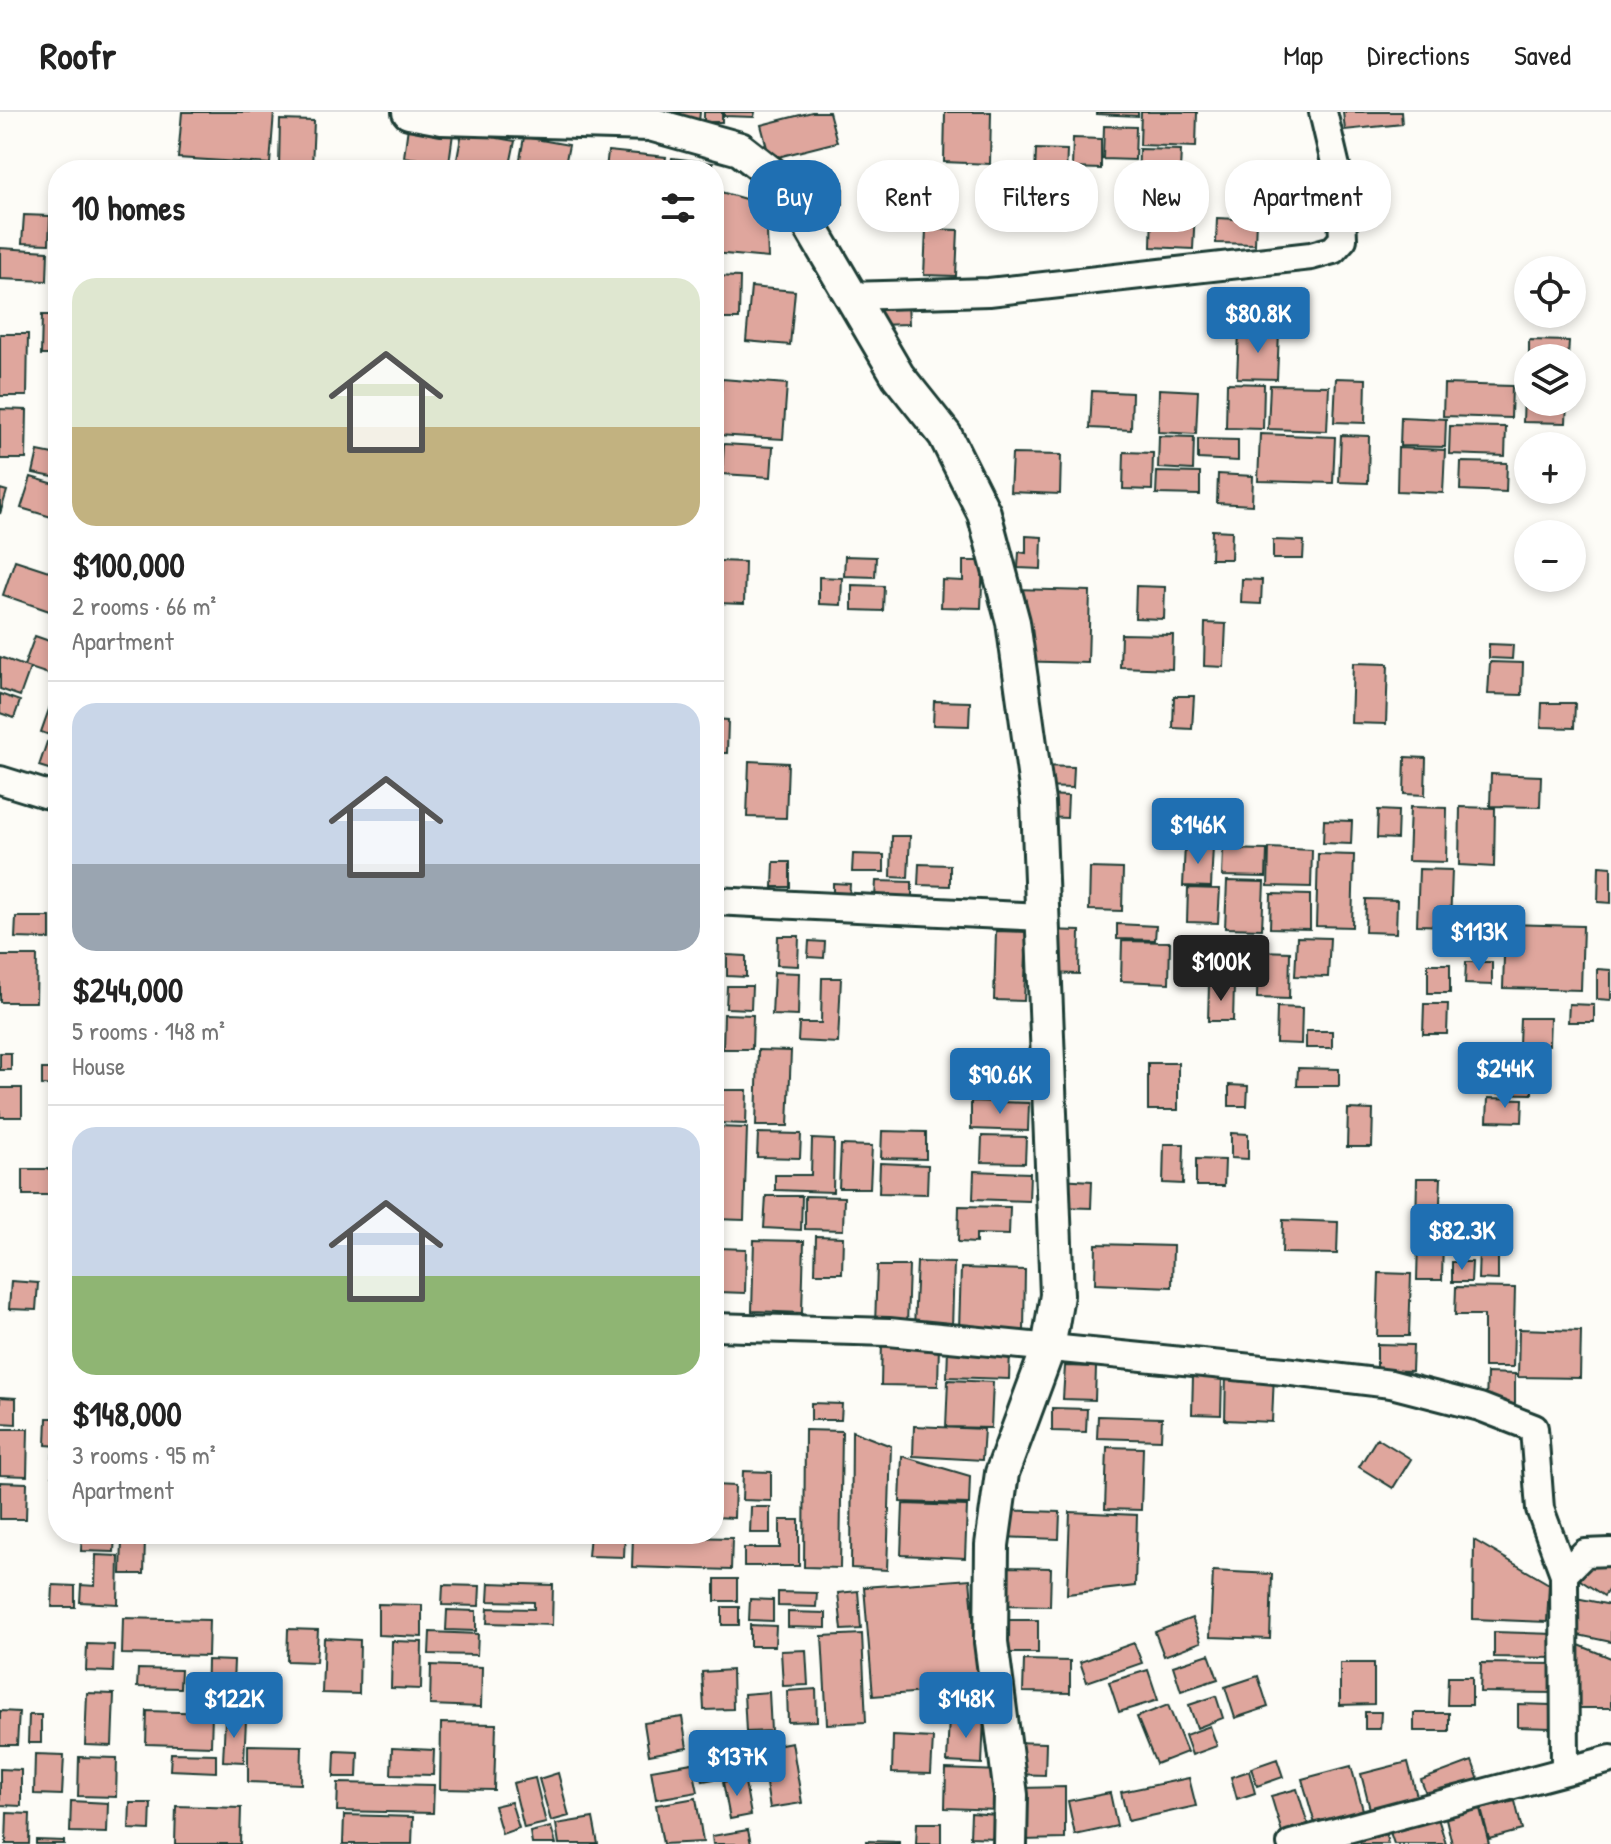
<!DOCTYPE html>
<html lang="en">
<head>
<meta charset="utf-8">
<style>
  body { margin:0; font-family:"Patrick Hand",sans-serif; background:#f2f2f2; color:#222; height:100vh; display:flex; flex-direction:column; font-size:30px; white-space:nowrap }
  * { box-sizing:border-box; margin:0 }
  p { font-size:26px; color:#767676 }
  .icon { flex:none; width:44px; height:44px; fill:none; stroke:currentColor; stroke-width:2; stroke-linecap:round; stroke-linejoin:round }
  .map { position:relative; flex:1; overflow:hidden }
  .sheet { position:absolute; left:48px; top:48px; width:676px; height:1384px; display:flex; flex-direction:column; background:#fff; border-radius:32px; box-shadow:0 4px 12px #0003 }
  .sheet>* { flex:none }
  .hud { position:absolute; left:748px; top:48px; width:742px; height:72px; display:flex; gap:16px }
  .tools { position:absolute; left:1514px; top:144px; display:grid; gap:16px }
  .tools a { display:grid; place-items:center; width:72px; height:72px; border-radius:50%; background:#fff; box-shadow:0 4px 12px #0003; font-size:40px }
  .price { position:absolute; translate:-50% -68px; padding:0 18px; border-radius:8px; background:#1f6fb2; color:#fff; font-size:26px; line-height:52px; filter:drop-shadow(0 2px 4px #0008) }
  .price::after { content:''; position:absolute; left:50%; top:48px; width:24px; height:18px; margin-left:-12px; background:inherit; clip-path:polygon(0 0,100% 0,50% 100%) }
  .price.current { background:#222; color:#fff }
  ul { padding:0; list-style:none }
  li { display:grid; align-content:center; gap:16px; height:424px; padding:0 24px }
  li+li { border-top:2px solid #e0e0e0 }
  li span { display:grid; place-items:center; height:248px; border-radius:24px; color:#555 }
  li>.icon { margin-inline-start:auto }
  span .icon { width:144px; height:144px; fill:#fffc; stroke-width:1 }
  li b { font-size:34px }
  h2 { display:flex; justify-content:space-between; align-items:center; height:96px; padding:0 24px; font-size:34px }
  .tag { padding:0 28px; border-radius:32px; background:#fff; box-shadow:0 4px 12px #0003; font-size:28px; line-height:72px }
  .tag.current { background:#1f6fb2; color:#fff }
  header { display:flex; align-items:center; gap:48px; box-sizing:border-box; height:112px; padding:0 40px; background:#fff; border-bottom:2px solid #e0e0e0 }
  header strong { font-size:38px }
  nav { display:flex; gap:44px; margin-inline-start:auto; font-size:28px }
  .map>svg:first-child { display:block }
  .building { fill:#dfa69d; stroke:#1f3d34; stroke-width:2 }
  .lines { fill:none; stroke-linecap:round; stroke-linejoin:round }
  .minor-casing { stroke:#1f3d34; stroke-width:32 }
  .tertiary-casing { stroke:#1f3d34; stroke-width:38 }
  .minor { stroke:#fdfcf7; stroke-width:26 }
  .tertiary { stroke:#fdfcf7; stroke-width:32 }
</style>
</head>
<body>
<header>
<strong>Roofr</strong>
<nav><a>Map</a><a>Directions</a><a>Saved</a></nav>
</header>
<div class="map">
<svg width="1611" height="1732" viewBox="0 0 1611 1732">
  <rect width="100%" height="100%" fill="#fdfcf7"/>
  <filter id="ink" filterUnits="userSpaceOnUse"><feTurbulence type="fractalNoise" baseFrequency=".0125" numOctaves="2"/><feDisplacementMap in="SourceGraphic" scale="16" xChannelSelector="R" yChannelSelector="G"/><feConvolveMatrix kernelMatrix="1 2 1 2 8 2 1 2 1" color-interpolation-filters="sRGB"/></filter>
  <g filter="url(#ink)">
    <path class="building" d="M182 0H274L270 52 178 46Z
      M656 0H700L699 9 655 7Z
      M704 0H722V10H704Z
      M724 0H755L754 5 724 4Z
      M812 0H829L837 30 770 47 761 13Z
      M945 0H991L990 52 944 50Z
      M1096 0H1138V4L1096 2Z
      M1141 0H1197L1196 35 1140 33Z
      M1343 0H1401L1402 12 1345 18Z
      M409 7 454 14 449 51 404 45Z
      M280 8 314 9 312 55 279 54Z
      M1104 14 1136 15 1135 48 1103 47Z
      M462 20 515 29 509 58H455Z
      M524 25 569 33 564 58H518Z
      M1073 26 1101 27V57L1072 56Z
      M1036 37 1067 38 1066 65 1035 64Z
      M1139 37 1181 38 1179 79 1138 78Z
      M608 39 666 45 664 58H606Z
      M672 46 713 51 712 58H670Z
      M165 53 216 54V58H165Z
      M220 53 246 55V58H220Z
      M812 69 843 70V93L811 92Z
      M714 78 766 93 768 146 714 141Z
      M1152 97 1195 99 1193 137 1151 135Z
      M24 103 50 104 49 132 22 131Z
      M1217 106 1256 108 1255 132 1216 131Z
      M926 117 958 118 956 164 924 163Z
      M0 136 48 139 47 169 0 167Z
      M714 164 740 165 739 207H714Z
      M751 175 795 179 790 233 746 229Z
      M875 189H908L909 212 876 213Z
      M42 203H58V243H41Z
      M1239 219 1279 220 1277 267 1237 266Z
      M0 222H28L27 284H0Z
      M1529 228 1569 229 1568 246H1529Z
      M1336 266 1366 267 1365 311 1334 310Z
      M722 267 787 272 783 327 718 323Z
      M1227 271 1264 272 1263 317 1226 316Z
      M1444 272 1512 274 1511 306 1443 304Z
      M1270 273 1329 274 1327 319 1268 317Z
      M1159 277 1198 279 1196 322 1158 320Z
      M1092 279 1132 281 1131 318 1090 316Z
      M1524 281 1528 282V290H1567L1566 311 1523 310Z
      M0 297 27 298 26 347H0Z
      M1401 305 1446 307 1445 335 1400 334Z
      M1450 314 1506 315 1505 344 1449 342Z
      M1260 322 1335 325 1333 371 1258 369Z
      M1341 323 1369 324 1368 371 1339 370Z
      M1159 324 1194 325 1193 358 1158 356Z
      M1198 327 1238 328V349L1198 347Z
      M724 332 773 335 771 365 722 362Z
      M1398 336 1445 338 1443 381 1397 379Z
      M38 339 58 343V366L33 361Z
      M1124 340 1153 341 1152 378 1123 377Z
      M1012 342 1061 343 1060 382 1010 380Z
      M1461 350 1507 351 1506 380 1460 378Z
      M1157 360 1200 361V383L1156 382Z
      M1218 362 1253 364 1252 393 1217 391Z
      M31 365 58 373V407L21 396Z
      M0 377 7 379 0 402Z
      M1212 418 1232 419 1231 447H1211Z
      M1026 424 1042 425 1041 457 1018 456 1019 440 1026 441Z
      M1273 428 1304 429 1303 447H1273Z
      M845 444 876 445 875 465 844 464Z
      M15 448 58 462V502L3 483Z
      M718 449 745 450 744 492 716 491Z
      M963 449H983L981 496 941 495 942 468 963 469Z
      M819 465 842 466 841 493 819 492Z
      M1242 467 1262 468 1261 492 1241 491Z
      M852 473 884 474 883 499 852 498Z
      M1136 474 1165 475 1164 507 1135 506Z
      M1014 477 1090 479 1088 551 1012 549Z
      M1205 511 1226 512 1224 555 1204 554Z
      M1121 522 1173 523 1172 557 1120 555Z
      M35 524 58 532 54 564 24 554Z
      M1489 532 1513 533 1512 547 1489 546Z
      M0 545 30 556 20 584 0 577Z
      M714 549 720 550 718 597H714Z
      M1490 550 1523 551 1522 583 1488 582Z
      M1353 551 1388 552 1386 612 1351 611Z
      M0 582 20 589 14 606 0 601Z
      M1174 584H1194L1192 617 1173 616Z
      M53 586 58 588V626L41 620Z
      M934 589 970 590 969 614 933 613Z
      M1542 591H1575L1574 616 1541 615Z
      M714 607 728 608 727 641H714Z
      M47 630 58 634V660L39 654Z
      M1405 645 1426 646 1425 683 1404 682Z
      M749 649 788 651 786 706 747 705Z
      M1039 654 1074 655 1073 676 1039 675Z
      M1491 662 1541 664 1540 695 1490 694Z
      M1043 683 1068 684 1067 706 1043 705Z
      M1179 691 1232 692 1231 730 1178 729Z
      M1410 695 1447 696 1446 750 1408 749Z
      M1460 695 1495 696 1494 755 1459 753Z
      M1378 698 1398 699 1397 727 1377 726Z
      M1324 708 1352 709 1351 732 1323 731Z
      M892 724H910L908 766 891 765Z
      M1185 733 1213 734 1211 775 1183 774Z
      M1269 736 1312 738 1311 775 1268 774Z
      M1223 737 1267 738 1266 765 1222 764Z
      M853 742 884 743V760H852Z
      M1318 742 1354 743 1352 815 1316 814Z
      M774 750H790V775H773Z
      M919 752 950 753V774L918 773Z
      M1599 754 1611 755V791L1598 790Z
      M1090 756 1123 757 1122 799 1089 798Z
      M1419 757 1452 758 1450 814 1417 813Z
      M876 769 912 770V788L875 786Z
      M1227 769 1264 770 1262 817 1225 816Z
      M833 771 850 772 849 787 833 786Z
      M1188 776 1220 777 1218 811 1187 810Z
      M1271 782 1310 783V817L1270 816Z
      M1366 787 1397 788 1396 821 1365 820Z
      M16 805H50V827L15 826Z
      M1117 812 1156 814 1155 828 1117 827Z
      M1505 812 1583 814 1581 878 1503 876Z
      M1047 818 1080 819 1079 862 1046 861Z
      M996 819 1027 820 1024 889 994 888Z
      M778 824H799L798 854 777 853Z
      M1297 825 1330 826 1328 865 1295 864Z
      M809 829 825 830 824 846 808 845Z
      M1122 829 1170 830 1169 871 1121 869Z
      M1258 839 1290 840 1289 887 1257 886Z
      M727 843 746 844V865L727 864Z
      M0 844H37L36 890H0Z
      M1466 850H1492V873L1465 872Z
      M1428 852H1450V881H1428Z
      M1597 857 1611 858V888L1597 887Z
      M774 860 799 861 798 904 772 903Z
      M822 866H841L838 931 798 929 799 911H821Z
      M1209 872 1234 873 1233 909H1208Z
      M727 874H752L751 897 726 896Z
      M51 888H58V909H51Z
      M1424 892H1448L1447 922H1423Z
      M1569 892 1594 893V910H1568Z
      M1277 895 1302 896 1301 932 1276 931Z
      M724 902 753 903 752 937H723Z
      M1520 906H1550L1549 933 1519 932Z
      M1306 919H1332V936H1306Z
      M1507 936 1532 937V956L1506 955Z
      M758 938 791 939 788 1014H756Z
      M0 941H11V958H0Z
      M1148 951H1178V998H1148Z
      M1298 956 1339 957V974H1297Z
      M42 957H58V974L42 973Z
      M1477 957 1532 958V982L1477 981Z
      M1229 973 1248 974 1247 994H1229Z
      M0 976H22V1005H0Z
      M718 978H747L746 1012 717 1011Z
      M1488 986 1523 987 1522 1010 1487 1009Z
      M971 989 1029 991 1028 1019 971 1017Z
      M1348 997 1373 998 1372 1035H1347Z
      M714 1015 747 1016 744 1108 714 1107Z
      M882 1019 926 1020V1047L881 1046Z
      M758 1021 801 1022 800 1046 757 1045Z
      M1231 1021 1248 1022V1047L1231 1046Z
      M982 1024 1026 1025 1025 1051 981 1050Z
      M812 1027 834 1028 833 1080 775 1078V1063H811Z
      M1164 1032H1184L1183 1072 1163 1071Z
      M841 1033 872 1034 870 1076H839Z
      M1196 1047 1225 1048 1224 1074H1196Z
      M880 1051 928 1053 927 1082 879 1081Z
      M23 1057H58V1083H23Z
      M974 1059 1030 1061 1029 1089 973 1087Z
      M1417 1066H1441L1439 1115 1416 1114Z
      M1059 1067 1092 1069 1091 1096 1058 1095Z
      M766 1084H802L801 1118 764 1116Z
      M805 1084 844 1085 843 1118 805 1117Z
      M959 1094 1010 1095 1009 1123 976 1122V1131L958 1130Z
      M1283 1108 1338 1110 1337 1142 1282 1141Z
      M816 1124 843 1125 842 1161H815Z
      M754 1128 804 1129 802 1201 752 1199Z
      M1418 1128H1443L1442 1168H1417Z
      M1096 1132 1173 1134 1172 1175 1095 1172Z
      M719 1136 746 1137 745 1181 718 1180Z
      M1479 1136 1498 1137V1168L1478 1167Z
      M917 1150 954 1151 952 1216 914 1215Z
      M1452 1150H1472L1471 1170H1452Z
      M877 1154H909L907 1214 875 1213Z
      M961 1156 1025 1158 1024 1219 959 1217Z
      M1379 1161 1411 1162 1409 1224H1377Z
      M11 1169 38 1171 36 1198 9 1197Z
      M1456 1175 1515 1176 1513 1255H1484V1203H1455Z
      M1519 1217 1581 1219 1580 1266 1518 1265Z
      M882 1229 939 1231 938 1274 881 1273Z
      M1377 1232 1413 1233 1412 1259 1377 1258Z
      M948 1236 1010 1238 1009 1267 947 1265Z
      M1065 1254 1096 1255 1095 1288 1063 1287Z
      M1226 1260 1274 1261 1272 1310 1225 1308Z
      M1487 1261 1515 1262V1294L1486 1293Z
      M1193 1264 1222 1265 1221 1303 1192 1302Z
      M948 1268 993 1270 991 1316 946 1315Z
      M0 1285 16 1286V1312L0 1311Z
      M811 1291 842 1292 841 1308H811Z
      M1052 1296 1087 1297 1086 1320 1052 1319Z
      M1098 1304 1162 1306 1161 1328 1097 1326Z
      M47 1306H58V1334L46 1333Z
      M914 1314 984 1317 982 1348 913 1344Z
      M0 1317H28L27 1364 0 1363Z
      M805 1318 842 1319 840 1456 804 1455Z
      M852 1319 891 1334 887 1458 851 1456Z
      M1377 1326 1411 1347 1393 1376 1359 1355Z
      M1107 1335 1143 1336 1141 1398 1105 1397Z
      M53 1339 58 1340V1364L52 1363Z
      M902 1344 970 1364 969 1392 900 1390Z
      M743 1359 771 1360V1389L742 1388Z
      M0 1370 27 1371 26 1407H0Z
      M714 1373 735 1374 734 1406 714 1405Z
      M903 1392 967 1394 965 1446 901 1443Z
      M751 1395H770V1421H750Z
      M1001 1398 1060 1400 1059 1427 1000 1425Z
      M1070 1400 1137 1403 1135 1474 1067 1482Z
      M780 1408H799V1454H744V1436H780Z
      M82 1422H115L114 1440 81 1439Z
      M590 1422H625L624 1445 588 1444Z
      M633 1424 732 1426 731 1458 632 1455Z
      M122 1427 145 1428 144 1462H121Z
      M1474 1428 1549 1472 1547 1510 1473 1507Z
      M1599 1441 1611 1449V1474L1604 1484 1580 1468Z
      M96 1443 119 1444 118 1492 80 1490 81 1473 95 1474Z
      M1005 1455 1051 1456 1050 1494 1004 1493Z
      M1213 1459 1272 1462 1270 1527 1210 1525Z
      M715 1467H737V1489H715Z
      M970 1467 979 1576 873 1584 864 1475Z
      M489 1471 553 1473 552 1513 487 1511 488 1496 534 1497V1490L488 1489Z
      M53 1473 75 1474V1495H52Z
      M443 1473 480 1474 479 1494 442 1493Z
      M858 1479 861 1517 842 1518 838 1481Z
      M778 1480 817 1481 816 1495 778 1494Z
      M1576 1486 1611 1493V1530L1569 1521Z
      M750 1487 773 1488V1509L749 1508Z
      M378 1492 422 1493V1525L378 1523Z
      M722 1495H739V1513H722Z
      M447 1498 476 1499V1519L446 1518Z
      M788 1500 826 1501V1516L788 1515Z
      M123 1506 209 1508 208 1544 122 1542Z
      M1192 1506 1201 1530 1164 1544 1155 1520Z
      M1005 1508H1038V1541H1005Z
      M750 1513 776 1514 775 1534H750Z
      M288 1517 318 1518 316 1550 287 1549Z
      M430 1520 478 1522 477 1543 429 1542Z
      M1494 1520 1555 1522 1554 1546 1494 1545Z
      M862 1522 866 1610 827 1612 822 1524Z
      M324 1526 360 1528 359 1582 322 1581Z
      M1564 1527 1611 1546V1596H1566Z
      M392 1529 422 1530 421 1577 391 1576Z
      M1134 1531 1142 1551 1087 1570 1080 1550Z
      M87 1532 114 1533 113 1560 86 1559Z
      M806 1538 808 1573 783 1574 781 1539Z
      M1209 1542 1218 1567 1181 1579 1173 1554Z
      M207 1548 234 1549 232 1594 206 1593Z
      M1024 1548 1070 1549V1581L1023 1580Z
      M1340 1551H1374V1592L1340 1593Z
      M1481 1551 1555 1552 1554 1581 1480 1580Z
      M431 1553 482 1555 481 1595 430 1593Z
      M138 1557 181 1558 180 1576 137 1575Z
      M732 1558 733 1597 704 1598 702 1560Z
      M1148 1558 1158 1588 1119 1600 1109 1570Z
      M1258 1564 1268 1595 1235 1606 1225 1575Z
      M1448 1565H1472V1593H1447Z
      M816 1577 817 1609 788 1610 787 1579Z
      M769 1580 771 1619 746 1620 744 1582Z
      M87 1581 114 1582 112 1634 85 1633Z
      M1216 1584 1223 1606 1197 1616 1189 1593Z
      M1518 1592 1552 1593 1551 1616 1518 1615Z
      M1168 1593 1187 1640 1156 1652 1137 1605Z
      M0 1599 19 1600 17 1633H0Z
      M147 1599 212 1601 211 1634 146 1632Z
      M1365 1600H1381L1380 1617H1365Z
      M1414 1601H1449V1619H1414Z
      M29 1603H41V1631H28Z
      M949 1604 984 1605 982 1652 947 1650Z
      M682 1605 687 1636 649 1643 644 1611Z
      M225 1607 246 1608 244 1650 223 1649Z
      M441 1611 496 1612 494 1678 440 1677Z
      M1210 1614 1217 1634 1192 1643 1185 1623Z
      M893 1624 933 1626 931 1662 892 1661Z
      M792 1630 802 1691 770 1696 760 1636Z
      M1012 1630 1046 1631 1045 1663 1011 1662Z
      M248 1633 302 1634 301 1672 248 1670Z
      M392 1636 434 1638 433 1663 391 1662Z
      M335 1639 358 1640 357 1665H334Z
      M726 1640 730 1664 703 1669 698 1645Z
      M171 1641 216 1642V1660L170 1658Z
      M35 1642 64 1643 62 1683 34 1682Z
      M79 1645 117 1646 116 1685 78 1684Z
      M1277 1647 1283 1665 1257 1674 1251 1656Z
      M1472 1649 1481 1674 1430 1692 1421 1668Z
      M1408 1650 1419 1692 1372 1705 1361 1662Z
      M692 1651 698 1680 656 1687 651 1658Z
      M1351 1654 1365 1705 1317 1719 1302 1667Z
      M0 1657 21 1658V1694L0 1693Z
      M946 1657 1001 1659 999 1698 945 1696Z
      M1249 1659 1255 1681 1237 1687 1231 1665Z
      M558 1661 569 1704 551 1709 539 1667Z
      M744 1665 751 1703 730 1707 723 1670Z
      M535 1666 546 1711 524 1716 513 1671Z
      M1189 1666 1196 1694 1128 1709 1121 1680Z
      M338 1671 434 1673 433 1701 337 1699Z
      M1065 1675V1727L1021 1728V1676Z
      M1297 1677 1310 1719 1284 1727 1271 1684Z
      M1110 1681 1117 1714 1075 1723 1068 1689Z
      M696 1686 703 1730 663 1732 656 1693Z
      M71 1689 108 1691 107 1721 70 1720Z
      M1478 1689 1489 1732H1452L1444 1698Z
      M1515 1689 1522 1718 1489 1727 1481 1697Z
      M511 1690 519 1716 502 1722 494 1694Z
      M130 1691H151L150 1718 129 1717Z
      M176 1694 241 1696 240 1732H175Z
      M7 1701 30 1702 29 1732H6Z
      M971 1701 997 1703 996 1726 970 1725Z
      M344 1703 413 1705 412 1732H343Z
      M1437 1703 1446 1732H1394L1389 1717Z
      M593 1706 598 1732H559L556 1712Z
      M917 1711H941V1732H916Z
      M551 1715 556 1732H532L530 1720Z
      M1384 1716 1388 1732H1361L1358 1722Z
      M748 1718 751 1732H713L712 1724Z
      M36 1728 64 1729V1732H36Z
      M866 1729 899 1730V1732H866Z"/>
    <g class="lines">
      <defs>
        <path id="minor" d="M848 184 989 180 1311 144 1333 138 1343 127 1341 76 1323 0
          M0 668 58 686
          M714 789 1042 805
          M714 1215 889 1220 1284 1259 1391 1272 1480 1295 1534 1316 1540 1397 1564 1462
          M1565 1658 1564 1462 1585 1441 1611 1440
          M1291 1732 1611 1647"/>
        <path id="tertiary" d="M409 0 442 6 650 12 740 37 786 73 898 264 945 323 984 401 1013 510 1038 690 1057 1183 1048 1237 1002 1361 992 1433 991 1530 1011 1683 1010 1732"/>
      </defs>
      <use href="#minor" class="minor-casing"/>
      <use href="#tertiary" class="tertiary-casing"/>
      <use href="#minor" class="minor"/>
      <use href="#tertiary" class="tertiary"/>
    </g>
  </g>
</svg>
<div class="tools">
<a><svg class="icon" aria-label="locate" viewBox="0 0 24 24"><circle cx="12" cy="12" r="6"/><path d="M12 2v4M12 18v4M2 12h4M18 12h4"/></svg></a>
<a><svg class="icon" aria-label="layers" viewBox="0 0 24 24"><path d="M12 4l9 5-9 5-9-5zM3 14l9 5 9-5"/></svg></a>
<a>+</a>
<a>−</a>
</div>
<b class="price" style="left:1258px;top:243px">$80.8K</b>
<b class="price" style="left:1198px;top:754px">$146K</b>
<b class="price" style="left:1479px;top:861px">$113K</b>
<b class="price current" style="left:1221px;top:891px">$100K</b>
<b class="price" style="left:1505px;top:998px">$244K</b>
<b class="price" style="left:1000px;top:1004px">$90.6K</b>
<b class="price" style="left:1462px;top:1160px">$82.3K</b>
<b class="price" style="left:234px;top:1628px">$122K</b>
<b class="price" style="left:966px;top:1628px">$148K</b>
<b class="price" style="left:737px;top:1686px">$137K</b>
<div class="hud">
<a class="tag current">Buy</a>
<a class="tag">Rent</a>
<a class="tag">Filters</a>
<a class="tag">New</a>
<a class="tag">Apartment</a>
</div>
<section class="sheet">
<h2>10 homes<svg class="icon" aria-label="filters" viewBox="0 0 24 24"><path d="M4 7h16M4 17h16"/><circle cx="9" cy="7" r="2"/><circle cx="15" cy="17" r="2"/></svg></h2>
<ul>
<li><span style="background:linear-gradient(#dfe7d0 60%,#c2b280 0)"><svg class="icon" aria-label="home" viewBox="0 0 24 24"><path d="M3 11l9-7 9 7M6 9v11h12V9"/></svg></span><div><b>$100,000</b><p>2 rooms · 66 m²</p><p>Apartment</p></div></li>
<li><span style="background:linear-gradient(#c9d6e8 65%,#9aa5b1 0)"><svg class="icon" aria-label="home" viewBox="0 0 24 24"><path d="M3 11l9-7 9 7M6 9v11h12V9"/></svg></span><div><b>$244,000</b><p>5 rooms · 148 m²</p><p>House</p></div></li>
<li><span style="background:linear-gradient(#c9d6e8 60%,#8fb573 0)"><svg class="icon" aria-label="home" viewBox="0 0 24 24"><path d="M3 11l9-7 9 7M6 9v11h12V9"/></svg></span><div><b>$148,000</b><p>3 rooms · 95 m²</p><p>Apartment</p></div></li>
</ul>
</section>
</div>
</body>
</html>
